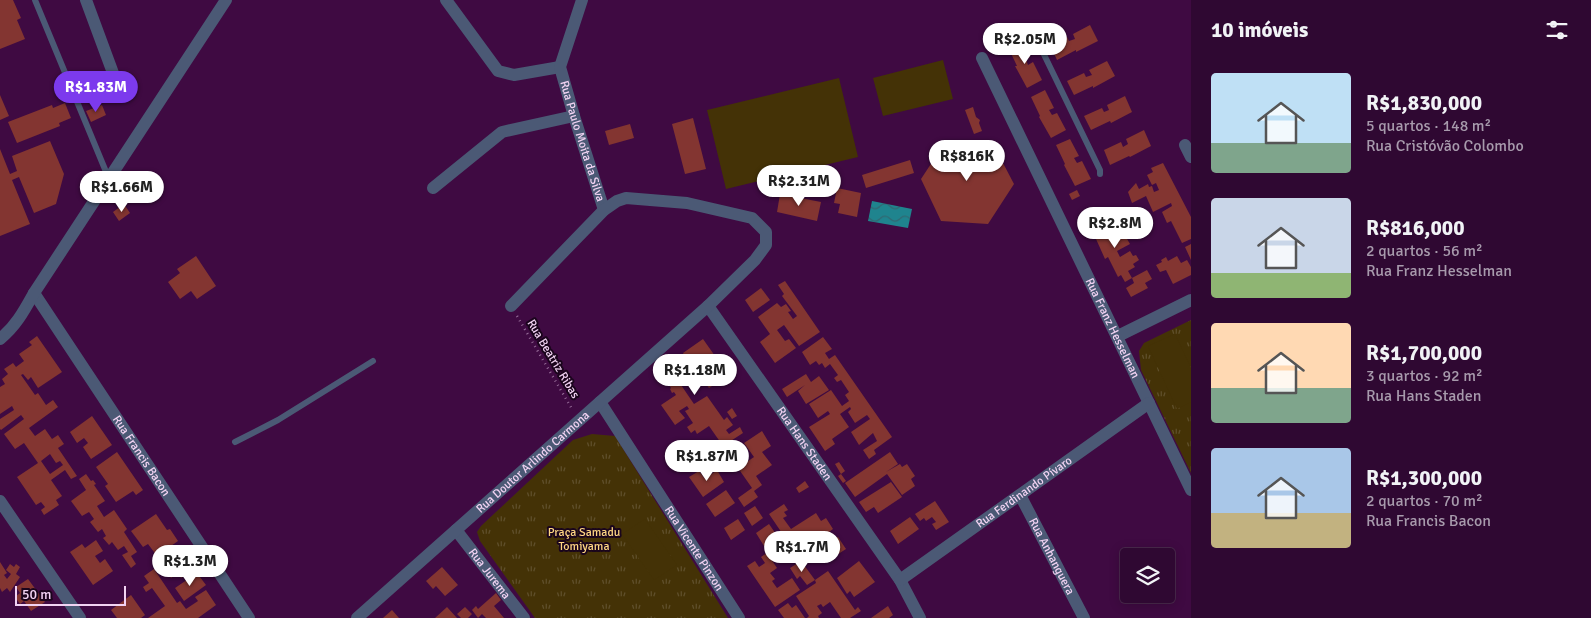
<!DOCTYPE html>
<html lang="pt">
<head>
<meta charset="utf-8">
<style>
  body { margin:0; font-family:Signika,sans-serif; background:#37113a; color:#f1f3f6; height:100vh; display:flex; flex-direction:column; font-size:19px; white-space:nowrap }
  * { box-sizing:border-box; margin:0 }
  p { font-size:16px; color:#a79aac }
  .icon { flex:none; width:28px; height:28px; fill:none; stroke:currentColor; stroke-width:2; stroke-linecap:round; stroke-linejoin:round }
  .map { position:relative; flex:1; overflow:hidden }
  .drawer { display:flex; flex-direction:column; background:#2f0832; width:400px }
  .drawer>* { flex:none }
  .buttons { position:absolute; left:1120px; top:548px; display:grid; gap:10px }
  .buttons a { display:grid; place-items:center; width:55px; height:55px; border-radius:5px; background:#2f0832; box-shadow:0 2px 12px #0003,0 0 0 1px #4a294d; font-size:25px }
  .scale { position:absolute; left:15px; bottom:12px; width:111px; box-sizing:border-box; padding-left:5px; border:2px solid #f2d3f3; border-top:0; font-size:14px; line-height:18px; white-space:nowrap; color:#f2d3f3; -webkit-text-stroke:4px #1a051c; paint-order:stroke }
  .price { position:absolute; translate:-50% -42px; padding:0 11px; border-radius:18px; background:#fff; color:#222; font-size:16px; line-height:32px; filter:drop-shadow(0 1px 2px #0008) }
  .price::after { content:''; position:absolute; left:50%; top:30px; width:15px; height:11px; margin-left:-8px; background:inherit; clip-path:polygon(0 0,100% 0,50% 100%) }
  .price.active { background:#7c3aed; color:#fff }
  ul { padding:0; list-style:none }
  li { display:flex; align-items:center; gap:15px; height:125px; padding:0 20px }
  li span { display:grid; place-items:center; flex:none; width:140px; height:100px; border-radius:5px; color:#555 }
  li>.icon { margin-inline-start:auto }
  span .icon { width:60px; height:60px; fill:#fffc; stroke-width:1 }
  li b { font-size:21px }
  h2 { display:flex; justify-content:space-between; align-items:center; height:60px; padding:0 20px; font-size:21px }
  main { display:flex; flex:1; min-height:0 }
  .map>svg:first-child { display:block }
  .grass { fill:url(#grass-tufts) }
  .garden { fill:#443206 }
  .water { fill:url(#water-waves) }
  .building { fill:#833531; fill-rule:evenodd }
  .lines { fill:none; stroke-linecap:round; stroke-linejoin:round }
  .path { stroke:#976d99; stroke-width:2.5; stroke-dasharray:1 4; stroke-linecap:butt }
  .lane { stroke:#4b5975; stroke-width:6 }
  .street { stroke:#4b5975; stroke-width:12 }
  .labels { text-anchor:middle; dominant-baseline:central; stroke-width:4; stroke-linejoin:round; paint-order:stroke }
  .street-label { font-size:12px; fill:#f2d3f3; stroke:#1a051c }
  .park-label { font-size:12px; fill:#ffd783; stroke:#1a051c }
</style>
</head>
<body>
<main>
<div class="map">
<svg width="1191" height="618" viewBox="0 0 1191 618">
  <defs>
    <pattern id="grass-tufts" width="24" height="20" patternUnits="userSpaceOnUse" patternTransform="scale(1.25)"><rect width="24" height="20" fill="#443206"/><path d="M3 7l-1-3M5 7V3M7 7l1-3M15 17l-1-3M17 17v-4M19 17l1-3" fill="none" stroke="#5f4f2b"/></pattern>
    <pattern id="water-waves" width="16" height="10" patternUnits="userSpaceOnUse" patternTransform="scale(1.25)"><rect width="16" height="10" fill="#1f848e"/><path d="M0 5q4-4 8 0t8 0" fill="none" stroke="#306872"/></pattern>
  </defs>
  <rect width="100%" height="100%" fill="#3f0a42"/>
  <path class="grass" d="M1191 320V473L1141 370 1139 351 1144 343Z
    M592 434 615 436 728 618H535L480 541 477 532 481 526 573 440Z"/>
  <path class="garden" d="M943 60 953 99 883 116 873 78Z
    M839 78 858 157 726 189 707 110Z
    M1175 334 1191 368V402L1177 409 1148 346Z
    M645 519 677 565 654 580 622 534Z"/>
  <path class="water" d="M872 201 912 209 908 228 868 221Z"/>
  <path class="building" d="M0 0H13L21 18 17 20 25 39 0 49Z
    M1090 25 1098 41 1076 52V50L1057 60 1050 45 1067 37 1069 41 1075 39 1073 34Z
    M1022 40 1030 57 1026 59 1028 65 1033 62 1042 80 1027 88 1015 66H1017L1008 47Z
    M1107 61 1115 76 1093 88V86L1074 95 1067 81 1084 73 1086 77 1092 75 1089 70Z
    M1045 90 1054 108 1049 110 1052 115 1057 113 1066 130 1051 138 1039 117 1040 116 1031 97Z
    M0 95 9 116 0 120Z
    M1125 96 1132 112 1111 123 1110 121 1091 130 1084 116 1102 108 1104 112 1109 110 1107 105Z
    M65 103 71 118 59 123 60 126 17 143 8 122 52 105 53 108Z
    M102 105 106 115 91 122 86 111Z
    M973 107 976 117 980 120 979 123 982 131 974 134 965 110Z
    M693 118 706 169 685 174 672 124Z
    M630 124 634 138 609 145 605 131Z
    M1144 130 1151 146 1130 157 1129 156 1110 165 1104 150 1121 142 1123 147 1128 144 1126 139Z
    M1070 139 1079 156 1074 158 1077 163 1082 161 1091 179 1075 186 1064 165 1065 164 1056 145Z
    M50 141 64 174 56 204 34 213 19 177 12 180 30 224 0 236V149L10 174 17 171 12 156Z
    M946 141 993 144 1014 184 988 224 941 221 921 179Z
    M910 160 914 173 866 188 862 175Z
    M1163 163 1191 217V239L1182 243 1171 221 1167 223 1162 212 1172 206 1171 203 1153 212 1146 196 1132 203 1128 192 1136 183 1139 189 1148 184 1149 187 1152 186 1154 192 1159 190 1156 183 1152 185 1147 175 1153 172 1151 168Z
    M837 188 861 193 857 217 838 213 840 204 834 203Z
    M1077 190 1080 196 1072 200 1069 194Z
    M780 194 821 202 817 221 777 212Z
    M124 204 130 213 119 221 113 212Z
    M1112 220 1119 234 1123 232 1130 244 1117 251 1120 257 1130 251 1133 256 1136 255 1139 260 1133 264 1135 267 1128 271 1132 278 1125 282 1121 275 1118 277 1108 257 1105 259 1092 230Z
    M1191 244V260L1185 247Z
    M196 256 216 286 197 299 191 291 180 299 168 282 180 273 177 269Z
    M1177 256 1181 263 1187 260 1191 267V275L1173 284 1166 270 1160 272 1156 265 1162 262 1161 260 1166 257 1168 261Z
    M1147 270 1152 279 1145 283 1148 288 1131 297 1126 288 1134 283 1132 278Z
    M785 281 820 332 799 346 784 325 777 330 785 341 789 339 796 348 775 363 760 342 770 334 758 317 777 303 781 307 786 304 791 311 788 312 793 319 797 316 782 296 784 294 778 285Z
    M761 288 770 300 753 312 745 300Z
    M37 336 62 372 38 388 31 377 28 380 23 374 21 375 35 395 38 393 46 405 53 400 58 407 29 428 35 436 45 429 52 439 58 435 64 444 58 448 77 476 71 479 65 470 51 480 62 496 56 500 59 505 44 515 41 510 45 507 41 502 36 505 17 477 38 463 24 443 15 449 4 434 24 419 21 415 1 430 0 429V419L14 410 12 406 0 414V387L5 384 2 379 8 374 4 369 13 363 16 367 24 361 19 354 32 345 29 342ZM50 454 56 463 60 461 63 465 50 474 41 461Z
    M823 337 832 349 825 353 829 359 835 355 892 437 874 450 876 454 869 459 863 450 877 441 873 433 859 445 851 432 870 419 867 415 855 423 848 412 851 409 850 407 840 414 849 427 832 439 835 444 825 451 809 427 830 414 828 411 818 418 809 404 831 390 842 406 849 401 845 395 849 392 841 380 837 382 834 378 838 375 830 364 825 368 822 363 819 365 816 361 810 365 802 352Z
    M703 339 715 356 679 382 694 404 707 396 724 420 727 417 733 425 726 430 729 434 740 427 743 433 723 446 709 426 697 434 695 430 691 433 687 427 693 423 685 411 689 409 687 406 679 411 685 418 675 425 661 405 676 395 674 392 672 393 670 389 671 388 660 372 684 355 683 353Z
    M720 362 729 375 709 388 703 380 707 376 705 373Z
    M806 374 811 382 819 376 829 390 806 404 798 391 805 385 787 397 782 389Z
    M732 408 737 416 732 419 727 412Z
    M92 416 112 445 91 459 83 447 88 443 84 438 77 443 70 432Z
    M762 431 771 446 762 452 772 465 756 476 762 485 754 491 758 497 744 507 738 498 752 488 738 468 754 457 744 443Z
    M693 442 702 456 696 460 701 467 693 472 689 465 683 470 676 460 685 453 683 449Z
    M117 452 143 490 136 495 133 491 116 502 105 486 108 484 96 467Z
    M890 452 898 464 886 472 900 464 902 467 907 464 915 476 911 479 915 486 902 495 887 474 855 497 845 483Z
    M839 462 845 471 841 474 846 481 843 483 838 476 841 474 835 464Z
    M717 470 724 482 703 497 689 477 699 471 705 479Z
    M86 474 91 481 93 480 96 484 94 485 105 501 97 506 104 517 114 510 127 529 124 532 137 552 131 556 136 564 131 568 122 555 128 552 124 546 118 550 112 542 109 545 103 538 106 536 102 529 98 532 90 522 94 519 89 512 82 516 71 501 86 490 79 479Z
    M805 481 809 487 799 493 796 488Z
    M891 482 902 497 878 513 874 507 866 512 859 502Z
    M726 490 735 503 715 517 706 504Z
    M935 501 949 522 936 530 932 524 936 522 932 517 926 521 924 518 920 521 915 514Z
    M784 504 788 510 784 512 787 516 783 518 791 529 816 513 821 521 826 518 833 529 808 547 801 536 794 541 791 536 786 539 769 514Z
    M755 506 763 518 752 526 744 513Z
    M156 514 167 530 170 529 178 541 157 556 148 544 143 547 131 531Z
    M910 517 919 529 898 544 890 531Z
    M738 519 745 530 731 540 724 528Z
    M769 524 778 537 764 546 756 533Z
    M838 537 846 549 829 560 826 557 823 559 817 551 821 548 819 545 826 540 828 544Z
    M96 540 103 551 95 556 100 563 105 559 113 571 93 585 70 552 82 544 85 548Z
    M182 552 194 568 181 578 178 573 171 578 163 566Z
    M767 553 777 568 770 573 775 579 772 581 777 588 792 578 800 590 775 607 747 566 755 561 759 567 765 563 761 557Z
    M801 561 815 580 807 585 800 576 797 579 790 568Z
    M859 561 875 582 854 597 850 591 847 594 837 578Z
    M0 562 7 573 4 575 7 579 11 574 6 570 10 564 14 567 16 564 20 567 16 574 20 577 10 592 7 588 2 592 0 588Z
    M442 567 458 585 445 596 436 586 433 589 426 581Z
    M154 569 177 603 180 601 186 609 198 601 195 597 206 590 216 605 198 618H148L165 606 152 588 146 592 143 587 149 583 144 576Z
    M828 571 855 610 858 607 861 611 850 618H841L830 602 823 607 821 604 817 606 822 613 818 616 819 618H807L809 616 796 596 816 583 815 580Z
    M197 573 206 585 184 601 175 588Z
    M28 579 45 602 31 611 24 601 20 604 15 597 20 593 16 587Z
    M496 593 501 600 494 606 504 618H486L482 614 478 618 472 610 476 606 478 609Z
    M131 595 145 615 141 618H117L111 610Z
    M788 603 792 608 796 605 805 618H784L778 610Z
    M888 606 893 615 889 618H871Z
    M447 607 457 618H435Z
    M465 607 472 614 468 618H461L457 614Z
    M392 610 399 618H383Z"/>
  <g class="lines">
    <path class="path" d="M517 316 572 409"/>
    <path class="lane" d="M35 0 109 179
      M1035 36 1100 170V174
      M74 96 113 73
      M235 442 278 420 373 361"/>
    <g class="street">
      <path d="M86 0 113 73 119 84"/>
      <path d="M446 0 498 71 514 75 560 67"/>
      <path id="s1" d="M582 0 560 67 574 116 604 210"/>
      <path id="s2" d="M982 58 1191 490"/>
      <path d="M1185 145 1191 157"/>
      <path d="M433 188 502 132 574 116"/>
      <path id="s3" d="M34 293 249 618"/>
      <path id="s4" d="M708 306 900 580 920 618"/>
      <path d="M1118 336 1191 300"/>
      <path d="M0 339C16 326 24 311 34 293L226 0"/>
      <path id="s5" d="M600 402 739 618"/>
      <path id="s6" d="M1020 495 1084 618"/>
      <path d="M0 501 80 618"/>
      <path id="s7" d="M456 530 524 618"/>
      <path id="s8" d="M900 580 1149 403"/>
      <path id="s9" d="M357 618 708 306 755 260 766 245V232L752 218 687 203 626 198 617 201 604 210 511 306"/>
    </g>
  </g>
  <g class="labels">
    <g class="street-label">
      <text stroke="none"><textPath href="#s1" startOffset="148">Rua Paulo Moita da Silva</textPath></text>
      <text stroke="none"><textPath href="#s2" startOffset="300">Rua Franz Hesselman</textPath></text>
      <text transform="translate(553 359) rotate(59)">Rua Beatriz Ribas</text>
      <text stroke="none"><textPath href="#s4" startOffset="168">Rua Hans Staden</textPath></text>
      <text stroke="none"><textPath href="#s3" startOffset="195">Rua Francis Bacon</textPath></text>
      <text stroke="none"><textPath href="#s9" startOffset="235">Rua Doutor Arlindo Carmona</textPath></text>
      <text stroke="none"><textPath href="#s8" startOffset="152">Rua Ferdinando Pívaro</textPath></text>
      <text stroke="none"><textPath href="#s5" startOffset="174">Rua Vicente Pinzon</textPath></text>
      <text stroke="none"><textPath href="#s6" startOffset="69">Rua Anhanguera</textPath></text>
      <text stroke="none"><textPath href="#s7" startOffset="55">Rua Jurema</textPath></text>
    </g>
    <g class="park-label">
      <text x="584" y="532">Praça Samadu<tspan x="584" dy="14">Tomiyama</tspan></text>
    </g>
  </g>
</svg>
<div class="buttons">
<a><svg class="icon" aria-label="layers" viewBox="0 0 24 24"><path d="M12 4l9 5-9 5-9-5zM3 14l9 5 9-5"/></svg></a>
</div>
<div class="scale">50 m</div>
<b class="price" style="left:1025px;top:65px">R$2.05M</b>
<b class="price active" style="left:96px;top:113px">R$1.83M</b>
<b class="price" style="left:967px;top:182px">R$816K</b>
<b class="price" style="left:799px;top:207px">R$2.31M</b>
<b class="price" style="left:122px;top:213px">R$1.66M</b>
<b class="price" style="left:1115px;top:249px">R$2.8M</b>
<b class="price" style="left:695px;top:396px">R$1.18M</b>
<b class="price" style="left:707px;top:482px">R$1.87M</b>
<b class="price" style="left:802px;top:573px">R$1.7M</b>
<b class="price" style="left:190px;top:587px">R$1.3M</b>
</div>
<section class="drawer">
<h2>10 imóveis<svg class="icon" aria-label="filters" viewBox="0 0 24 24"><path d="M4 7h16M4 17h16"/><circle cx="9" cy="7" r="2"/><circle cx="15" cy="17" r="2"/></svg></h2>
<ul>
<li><span style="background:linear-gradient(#bfe0f5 70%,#7fa58c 0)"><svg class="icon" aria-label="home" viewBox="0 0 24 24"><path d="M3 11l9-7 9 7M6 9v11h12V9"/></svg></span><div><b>R$1,830,000</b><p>5 quartos · 148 m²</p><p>Rua Cristóvão Colombo</p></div></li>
<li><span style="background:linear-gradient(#c9d6e8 75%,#8fb573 0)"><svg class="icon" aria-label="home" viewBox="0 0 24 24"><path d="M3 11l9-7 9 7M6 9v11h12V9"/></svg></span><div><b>R$816,000</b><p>2 quartos · 56 m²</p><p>Rua Franz Hesselman</p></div></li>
<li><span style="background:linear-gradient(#ffd9b3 65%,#7fa58c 0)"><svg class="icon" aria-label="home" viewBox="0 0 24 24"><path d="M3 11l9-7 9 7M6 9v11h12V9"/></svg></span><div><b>R$1,700,000</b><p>3 quartos · 92 m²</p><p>Rua Hans Staden</p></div></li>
<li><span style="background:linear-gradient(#a9c7e8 65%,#c2b280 0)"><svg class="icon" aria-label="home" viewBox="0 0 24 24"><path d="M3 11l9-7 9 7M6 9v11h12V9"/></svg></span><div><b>R$1,300,000</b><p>2 quartos · 70 m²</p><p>Rua Francis Bacon</p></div></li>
</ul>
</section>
</main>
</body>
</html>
